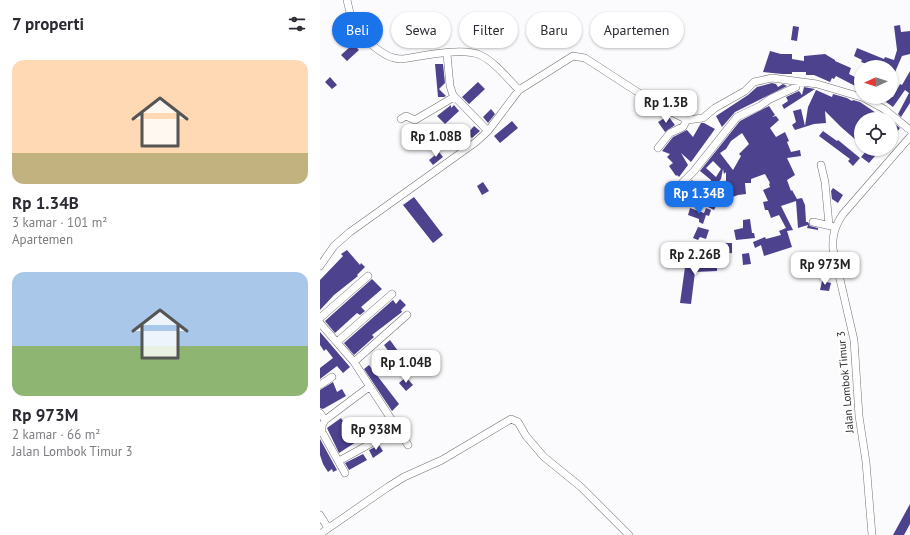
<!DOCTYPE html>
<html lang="id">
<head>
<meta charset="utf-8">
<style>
  body { margin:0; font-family:"PT Sans",sans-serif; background:#f7f7f7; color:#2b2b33; height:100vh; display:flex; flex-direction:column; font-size:15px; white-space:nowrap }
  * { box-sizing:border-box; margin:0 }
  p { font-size:13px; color:#7c7c81 }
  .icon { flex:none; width:22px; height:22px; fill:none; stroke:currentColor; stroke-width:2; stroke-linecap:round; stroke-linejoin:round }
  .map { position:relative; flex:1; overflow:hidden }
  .drawer { display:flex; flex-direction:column; background:#fff; width:320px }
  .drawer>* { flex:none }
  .banner { position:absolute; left:12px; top:12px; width:380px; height:36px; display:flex; gap:8px }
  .needle { width:26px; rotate:267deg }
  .controls { position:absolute; left:534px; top:60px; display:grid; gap:8px }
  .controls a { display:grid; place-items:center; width:44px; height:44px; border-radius:50%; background:#fff; box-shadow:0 1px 3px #0004; font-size:20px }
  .price { position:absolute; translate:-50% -34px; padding:0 9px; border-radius:8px; background:#fff; color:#222; font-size:13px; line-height:26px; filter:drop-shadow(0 1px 2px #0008) }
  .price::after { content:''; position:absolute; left:50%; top:24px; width:12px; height:9px; margin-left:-6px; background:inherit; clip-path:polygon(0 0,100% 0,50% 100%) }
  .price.selected { background:#1a73e8; color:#fff }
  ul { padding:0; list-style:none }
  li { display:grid; align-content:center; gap:8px; height:212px; padding:0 12px }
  li span { display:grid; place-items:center; height:124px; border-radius:12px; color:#555 }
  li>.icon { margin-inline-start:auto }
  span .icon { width:72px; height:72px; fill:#fffc; stroke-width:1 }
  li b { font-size:17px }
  h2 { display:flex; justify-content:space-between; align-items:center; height:48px; padding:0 12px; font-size:17px }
  .chip { padding:0 14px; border-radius:18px; background:#fff; box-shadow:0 1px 3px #0004; font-size:14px; line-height:36px }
  .chip.selected { background:#1a73e8; color:#fff }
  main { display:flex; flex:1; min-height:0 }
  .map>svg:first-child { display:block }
  .building { fill:#4c428e; fill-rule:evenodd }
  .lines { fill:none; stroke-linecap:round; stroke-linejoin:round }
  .minor-casing { stroke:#717172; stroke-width:8 }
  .minor { stroke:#fff; stroke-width:7 }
  .labels { text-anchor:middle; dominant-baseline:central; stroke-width:4; stroke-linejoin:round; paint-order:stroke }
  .street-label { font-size:11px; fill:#303030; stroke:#fff }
</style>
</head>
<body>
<main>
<section class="drawer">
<h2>7 properti<svg class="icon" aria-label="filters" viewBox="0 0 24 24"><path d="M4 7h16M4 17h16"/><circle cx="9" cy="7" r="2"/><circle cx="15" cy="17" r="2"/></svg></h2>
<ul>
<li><span style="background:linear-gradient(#ffd9b3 75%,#c2b280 0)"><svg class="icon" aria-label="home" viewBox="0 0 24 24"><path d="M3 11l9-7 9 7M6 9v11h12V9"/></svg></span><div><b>Rp 1.34B</b><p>3 kamar · 101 m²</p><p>Apartemen</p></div></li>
<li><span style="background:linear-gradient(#a9c7e8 60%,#8fb573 0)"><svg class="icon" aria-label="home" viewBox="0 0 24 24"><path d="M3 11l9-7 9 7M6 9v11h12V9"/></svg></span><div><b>Rp 973M</b><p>2 kamar · 66 m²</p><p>Jalan Lombok Timur 3</p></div></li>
</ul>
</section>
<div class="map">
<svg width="590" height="535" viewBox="0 0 590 535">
  <rect width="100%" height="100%" fill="#fbfbfd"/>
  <path class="building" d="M580 25 581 32 590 31V54L582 56 572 79 571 67H556L541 62 542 60 534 56 537 48 564 59 565 57 574 60 577 50 574 26Z
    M473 26 479 27 477 41 471 40Z
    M33 44 39 50 27 61 21 55Z
    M450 51 461 54H472V59L484 61V56L505 54 515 60V61L531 68 529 74 541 80V89L516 76 514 79 512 78 510 82 494 75H486V72H472V74H462L443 72Z
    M115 64H123L125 83 119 89 126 96 124 97H118Z
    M590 71V103L581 117 578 114 589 93 585 90 573 107 566 102 569 97H573L580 84 582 85Z
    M10 77 17 85 12 89 5 82Z
    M158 82 165 89 149 104 142 97Z
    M452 83 456 84 458 87 463 84 467 86 415 112 402 127 396 116 428 95 437 87Z
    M484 87 495 89 464 109 462 105 468 101 466 97 479 91 482 95Z
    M496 90 512 97 513 94 527 98 532 101 533 100 540 102 565 119H541V139L539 141H537L521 127 505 111 506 123 494 124 475 130 472 125 476 122 473 111 481 109 485 126 488 107Z
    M131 105V108L134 105 139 111 125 124 117 116Z
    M449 106 455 115 452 117 456 116 459 120 450 128 456 137 465 132 469 141 467 142 471 152 480 150 481 156 467 158 475 175 467 180 471 191 472 190 477 199 482 198 485 205 486 222H488L490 226 498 228V230L487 228 488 225 478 228 476 201 461 206 473 230 467 231 472 247 444 256 441 245 435 248 433 242 445 237 446 239 461 235 459 231 466 228 459 215 451 218 448 210H445L443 202 448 201 443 190 450 187 449 184 450 183 445 174 431 179V183H425L426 194 418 195 410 198 406 182V172L404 174 403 169 401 179 391 191 395 192 397 187 399 188 397 204 394 210 388 207 392 199 389 198 391 180 380 171 420 121ZM422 133 429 144 419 154 421 156 413 170 400 153 406 149 411 141ZM393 161 401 169 396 177 386 168Z
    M171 109 175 114 168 123 163 117Z
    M348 116 355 125 345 132 338 122Z
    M192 121 198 128 180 143 174 136Z
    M381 123H384L395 129 371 162 361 153 368 165 359 177 357 175 356 176 349 166 353 163 347 157 350 154 342 151 353 137 367 130 373 137Z
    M574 123 580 128 571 140V128Z
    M154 126 160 131 152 138 147 134Z
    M503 131 517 141 518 140 540 158 533 166 528 161 530 159 499 136Z
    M548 149H561L549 163 541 157Z
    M119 152 123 157 113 165 109 160Z
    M372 180 377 185 379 184 383 190 374 195 371 188 360 197 358 195Z
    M163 182 169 191 162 195 157 186Z
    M513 188 523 195 518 203 512 199 511 191Z
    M94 197 123 235 113 243 83 205Z
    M370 208 384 213 386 208 391 210 389 216 386 215 383 224 379 222V219L368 215Z
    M430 219 432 233H434L435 238 416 240 414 230 423 228V220Z
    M378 227 389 230 386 239 380 237 378 240 373 238Z
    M400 243H412V253L404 254 403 249H400Z
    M27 250 40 265 41 263 45 267 37 275 38 276 14 295 0 310V280L23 256 21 254Z
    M429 253 431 264 423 265 422 254Z
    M378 259H397V271L375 272 371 304 360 303 366 260 378 261Z
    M52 279 62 289 41 307 45 311 40 315 37 313 15 333 5 321Z
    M502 281 511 283 509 291 500 290Z
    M80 299 86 305 81 310 82 312 52 335 54 337 34 355 24 343 73 300 76 304Z
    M0 332 30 367 23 373 17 366 0 379V368L13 358 6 349 4 351 0 345Z
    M70 340 78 351 72 356 64 345Z
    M49 365 79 404 72 411 44 369Z
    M86 377 93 385 86 391 79 383Z
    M13 382 17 392 22 389 26 396 3 409 0 408V390Z
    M42 417 52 437 45 441 39 427 34 421Z
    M60 417 65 424 59 429 53 421Z
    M21 418 36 442 19 453 7 428Z
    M0 439 17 470 13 472 12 469 8 472 3 464 0 455Z
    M59 445 63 451 53 458 49 450Z
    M43 454 47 460 29 470 25 463Z
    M590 504V524L584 535H573Z"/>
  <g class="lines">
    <defs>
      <path id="minor" d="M27 0C29 9 31 19 35 27 41 37 63 56 74 58 77 59 80 59 83 59 102 56 143 47 160 55 175 62 187 78 199 90
        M127 54 130 86 133 95 168 131
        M542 97 564 109 590 130
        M81 119 86 116 95 120 134 97
        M338 148 350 133 363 127 367 120
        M501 165 505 182 509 225
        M351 194 374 171 417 117 440 106 450 99 476 87 477 81
        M493 222 511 226
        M0 266 14 246 30 232 156 142 168 131 199 90 253 56 265 58 336 104 367 120 383 118 395 108 425 91 434 82 452 78 497 84 541 97
        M0 318 48 276
        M0 323 34 362 88 445
        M17 342 72 294
        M34 362 87 315
        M0 385 12 377
        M0 413 5 420 49 387
        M5 420 2 426V432L25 473
        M19 461 57 440
        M0 515 8 528
        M0 534 68 487 84 477 122 460 191 419 198 422 206 436 224 457 261 487 309 535
        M552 535 546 462 539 416 534 340 513 249C512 235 515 226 523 214L590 137"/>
    </defs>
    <use href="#minor" class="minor-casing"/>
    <use href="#minor" class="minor"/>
  </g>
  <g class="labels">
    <g class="street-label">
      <text transform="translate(525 382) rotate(-95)">Jalan Lombok Timur 3</text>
    </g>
  </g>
</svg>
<div class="controls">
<a><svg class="needle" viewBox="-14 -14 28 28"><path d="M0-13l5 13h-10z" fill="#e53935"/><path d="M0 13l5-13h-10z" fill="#7c7c81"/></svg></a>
<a><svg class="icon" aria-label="locate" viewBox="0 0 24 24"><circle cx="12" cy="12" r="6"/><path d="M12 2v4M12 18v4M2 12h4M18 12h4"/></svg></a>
</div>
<b class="price" style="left:346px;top:124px">Rp 1.3B</b>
<b class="price" style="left:116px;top:158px">Rp 1.08B</b>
<b class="price selected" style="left:379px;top:215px">Rp 1.34B</b>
<b class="price" style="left:375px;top:276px">Rp 2.26B</b>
<b class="price" style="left:505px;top:286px">Rp 973M</b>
<b class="price" style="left:86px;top:384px">Rp 1.04B</b>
<b class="price" style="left:56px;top:451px">Rp 938M</b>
<div class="banner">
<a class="chip selected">Beli</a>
<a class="chip">Sewa</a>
<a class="chip">Filter</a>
<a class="chip">Baru</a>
<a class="chip">Apartemen</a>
</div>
</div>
</main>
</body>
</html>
